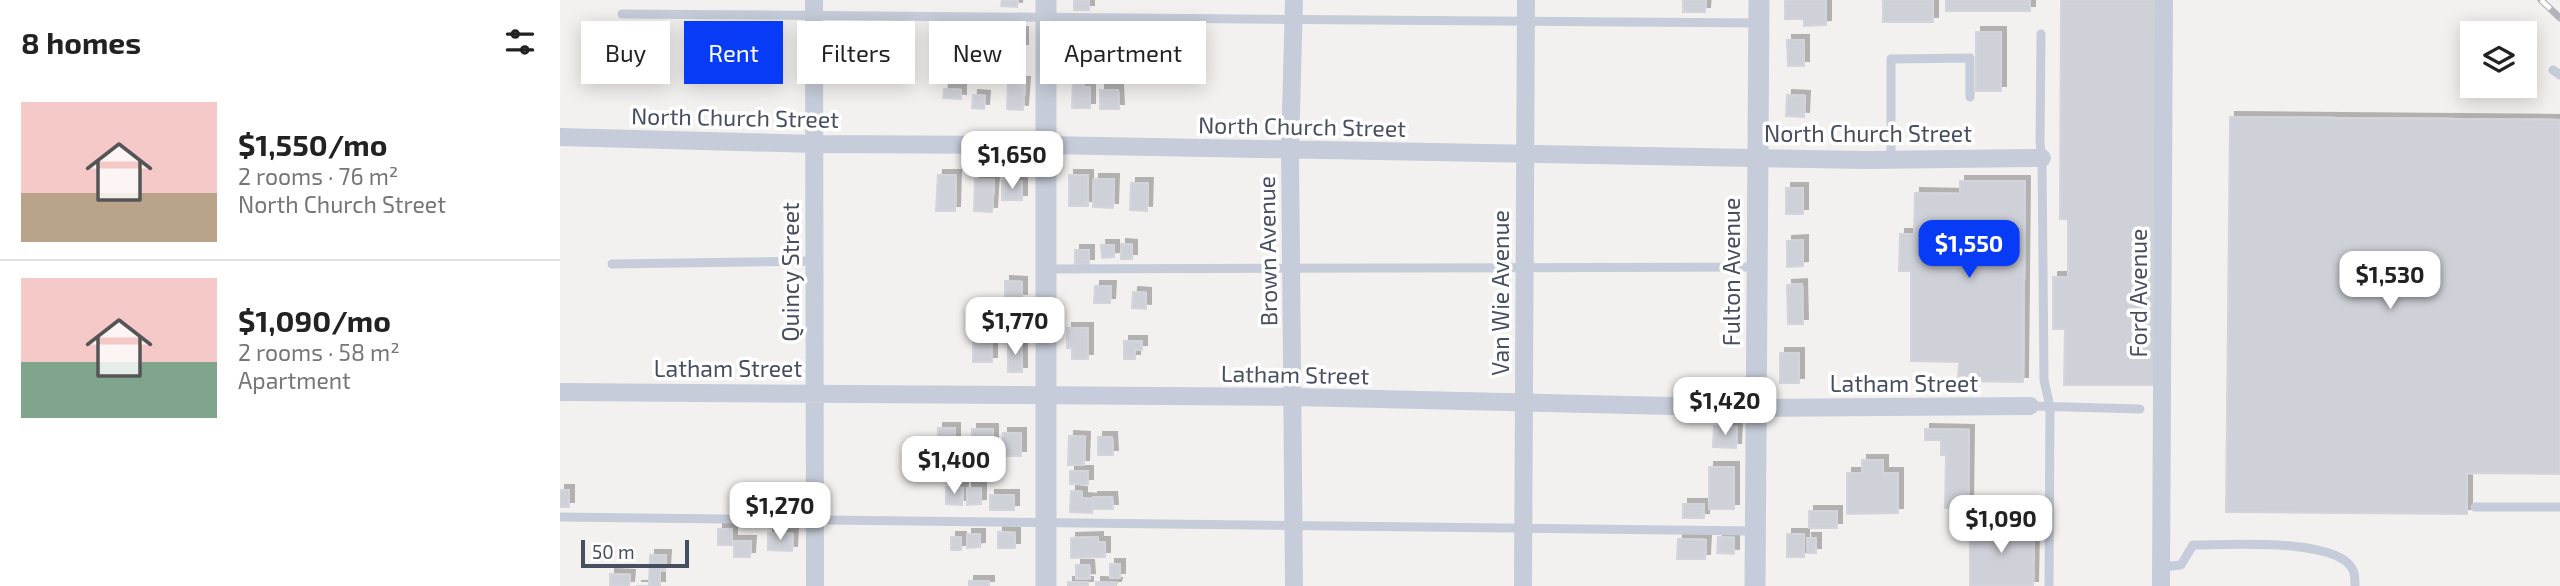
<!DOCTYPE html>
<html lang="en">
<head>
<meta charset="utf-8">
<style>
  body { margin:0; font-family:"Exo 2",sans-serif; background:#f2f2f2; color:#222; height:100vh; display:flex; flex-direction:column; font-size:26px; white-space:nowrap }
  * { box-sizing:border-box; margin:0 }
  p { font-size:23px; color:#767676 }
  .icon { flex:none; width:38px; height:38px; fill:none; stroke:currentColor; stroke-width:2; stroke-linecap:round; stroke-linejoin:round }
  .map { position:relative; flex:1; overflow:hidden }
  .side { display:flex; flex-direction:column; background:#fff; width:560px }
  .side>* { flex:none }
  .top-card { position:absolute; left:21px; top:21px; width:665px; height:63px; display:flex; gap:14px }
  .fabs { position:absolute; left:1900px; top:21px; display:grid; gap:14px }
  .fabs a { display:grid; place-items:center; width:77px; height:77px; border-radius:0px; background:#fff; box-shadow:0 4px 18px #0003; font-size:35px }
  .scale { position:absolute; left:21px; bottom:18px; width:108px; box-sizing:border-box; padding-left:7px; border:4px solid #464e60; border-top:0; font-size:19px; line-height:24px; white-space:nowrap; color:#464e60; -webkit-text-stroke:5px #fff; paint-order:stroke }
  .price { position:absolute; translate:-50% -60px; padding:0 16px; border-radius:14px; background:#fff; color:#222; font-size:23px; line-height:46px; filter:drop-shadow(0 2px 4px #0008) }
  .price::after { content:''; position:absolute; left:50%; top:42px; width:21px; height:16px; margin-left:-10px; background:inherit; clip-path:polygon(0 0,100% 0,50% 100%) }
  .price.on { background:#073bf6; color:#fff }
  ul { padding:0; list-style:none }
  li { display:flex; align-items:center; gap:21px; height:175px; padding:0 21px }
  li+li { border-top:2px solid #e0e0e0 }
  li span { display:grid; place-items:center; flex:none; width:196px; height:140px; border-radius:0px; color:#555 }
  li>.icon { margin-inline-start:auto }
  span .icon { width:84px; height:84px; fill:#fffc; stroke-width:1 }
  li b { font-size:30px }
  h2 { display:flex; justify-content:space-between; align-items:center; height:84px; padding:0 21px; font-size:30px }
  .chip { padding:0 24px; border-radius:0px; background:#fff; box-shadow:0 4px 18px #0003; font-size:24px; line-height:63px }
  .chip.on { background:#073bf6; color:#fff }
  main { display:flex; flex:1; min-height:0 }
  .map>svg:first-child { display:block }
  .building { fill:#cfd1d8; stroke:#d4d4dc; stroke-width:2; filter:url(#shadow) }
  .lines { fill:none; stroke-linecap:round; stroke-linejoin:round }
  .service { stroke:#c6ccd9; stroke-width:9 }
  .minor { stroke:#c6ccd9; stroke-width:18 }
  .tertiary { stroke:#c6ccd9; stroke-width:21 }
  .rail-casing { stroke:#b2b3bb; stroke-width:7 }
  .rail { stroke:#fff; stroke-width:4.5; stroke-dasharray:13; stroke-linecap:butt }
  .labels { text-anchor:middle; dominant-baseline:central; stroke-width:7; stroke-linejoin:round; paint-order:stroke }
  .street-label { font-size:23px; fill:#464e60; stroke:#fff }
</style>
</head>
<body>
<main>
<section class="side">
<h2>8 homes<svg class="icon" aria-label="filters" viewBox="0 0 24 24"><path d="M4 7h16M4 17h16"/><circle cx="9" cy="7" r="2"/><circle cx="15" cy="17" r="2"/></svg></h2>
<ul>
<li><span style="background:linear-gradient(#f6c9c9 65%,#b9a48a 0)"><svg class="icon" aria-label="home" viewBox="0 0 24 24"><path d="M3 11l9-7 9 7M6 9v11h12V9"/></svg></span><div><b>$1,550/mo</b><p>2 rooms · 76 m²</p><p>North Church Street</p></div></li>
<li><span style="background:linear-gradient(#f6c9c9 60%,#7fa58c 0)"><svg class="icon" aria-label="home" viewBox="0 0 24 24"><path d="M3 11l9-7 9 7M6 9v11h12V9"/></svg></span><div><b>$1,090/mo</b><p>2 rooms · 58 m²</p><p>Apartment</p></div></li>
</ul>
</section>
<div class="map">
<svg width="2000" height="586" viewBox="0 0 2000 586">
  <defs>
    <filter id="shadow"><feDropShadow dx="5" dy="-5" stdDeviation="0" flood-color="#0004"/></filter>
  </defs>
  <rect width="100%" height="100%" fill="#f3f1f0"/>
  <path class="building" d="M442 0H458L457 7 441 6Z
    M514 0H529V10H514Z
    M1123 0H1146L1145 12H1123Z
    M1225 0H1266V25L1244 26V19H1225Z
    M1323 0H1373V22H1323Z
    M1386 0H1470V11H1386Z
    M1501 0H1597L1594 385H1504L1505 329H1493V277H1508V219H1500Z
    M391 24 420 25 419 37 390 36Z
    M515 29H545V33H553L552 49 514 48Z
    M435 32H463V49H435Z
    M1416 32H1441V91H1416Z
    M1227 40H1244V66H1228Z
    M513 79H524L523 87H530V108H512Z
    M448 82H465L463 110 447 109Z
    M384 89 401 90V99L383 98Z
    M540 90H558L559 109H540Z
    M413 95 425 96 424 109 412 108Z
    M1227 95 1245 96 1244 117 1226 116Z
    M1670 117 2000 120V474L1907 473V514L1666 512Z
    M378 175H396L395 211H376Z
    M509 175H528V206H509Z
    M415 179 434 180 432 212 414 211Z
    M534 179H554L553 208 533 207Z
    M442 181H462V200H442Z
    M1400 181H1465L1463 382 1398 381 1399 362 1351 361V271H1339L1340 234H1354L1355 193 1400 194Z
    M571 183H588L587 211 570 210Z
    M1226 188H1243V214H1226Z
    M1243 240V266L1227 267V241Z
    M561 244 572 245V259H561Z
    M541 245H554V257L542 258Z
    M515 250H529V264H515Z
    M445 281 462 282V299L445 298Z
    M1242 284 1243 324H1228L1227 285Z
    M535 286H551L550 303H534Z
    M573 292 586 293V309L572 308Z
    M507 328H528V359H512V348H507Z
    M413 329H432V362H413Z
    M564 341H582V350H575V359H564Z
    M448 342H462V372H448Z
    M1220 353H1239V383H1220Z
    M1154 426 1177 427 1176 448 1153 447Z
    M378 428H395V456H378Z
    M412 429H433V446H412Z
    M1365 429 1409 430 1408 508H1385L1386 455H1381V440H1365Z
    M443 433H461V456H443Z
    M509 436 525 437 524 465H508Z
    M538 437H552L553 455H538Z
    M1302 460H1323V473H1338V513L1287 514V473H1302Z
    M1149 467H1174V509H1149Z
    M510 471H528V484H510Z
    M386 487 403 488 402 505 386 504Z
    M407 488H421V504L407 505Z
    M0 490H9V507H0Z
    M511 491 522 492V498L533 499 532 513 510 512Z
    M430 495H454V510H430Z
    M533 497H552L553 509H533Z
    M1123 504H1144V518H1123Z
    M1249 511H1277V528H1249Z
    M1410 523H1464V536H1474L1473 586H1410Z
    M158 529H172V545H158Z
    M438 532 455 533V548H438Z
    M208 533 233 534 232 551 208 550Z
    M407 534H420V547L407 548Z
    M1227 534H1244V557H1227Z
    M391 537H401V550H391Z
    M538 537V542H545V557L511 558V538Z
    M1158 537 1174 538V554L1157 553Z
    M1247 538H1256V553H1248Z
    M1118 539 1146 540 1145 559H1117Z
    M174 541H191L190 557H174Z
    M90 555H106L105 571H100V586H76H89Z
    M550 564H560V578H550Z
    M516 565H529L530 578 516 579Z
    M50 574 70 575 69 586H50Z
    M409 581H429V586H409Z
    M508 582H528V586H508Z
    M536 582 557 583 556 586H536Z"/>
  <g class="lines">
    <path class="service" d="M62 14 1199 23
      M1481 34 1480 143 1482 158 1484 380 1490 407 1489 586
      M1993 70 2000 75
      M1331 160V59L1410 58V97
      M52 264 255 261
      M487 269 1196 267
      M1470 406 1580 409
      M1915 507H2000
      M0 517 1194 531
      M1601 567 1621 565 1633 545C1666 545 1778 537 1793 570 1795 574 1795 581 1795 586"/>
    <path class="minor" d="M254 0 255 586
      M734 0 730 150 734 586
      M0 137 254 144 486 145 1306 160 1482 158
      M0 392 734 397 1197 408 1470 406
      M963 586 966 0
      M1601 586 1604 0"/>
    <path class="tertiary" d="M486 0V586
      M1195 586 1199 0"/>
    <defs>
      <path id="rail" d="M1981 0 2000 18"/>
    </defs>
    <use href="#rail" class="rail-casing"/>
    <use href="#rail" class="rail"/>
  </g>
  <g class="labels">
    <g class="street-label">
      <text transform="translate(175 117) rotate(1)">North Church Street</text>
      <text transform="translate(742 126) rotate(1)">North Church Street</text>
      <text x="1308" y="133">North Church Street</text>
      <text transform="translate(707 251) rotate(-91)">Brown Avenue</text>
      <text transform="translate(230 272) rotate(-90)">Quincy Street</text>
      <text transform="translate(1171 272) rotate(-90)">Fulton Avenue</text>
      <text transform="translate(940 293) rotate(-90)">Van Wie Avenue</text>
      <text transform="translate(1578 293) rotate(-90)">Ford Avenue</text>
      <text x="168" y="368">Latham Street</text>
      <text transform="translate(735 374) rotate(1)">Latham Street</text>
      <text x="1344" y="383">Latham Street</text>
    </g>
  </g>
</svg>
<div class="fabs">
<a><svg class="icon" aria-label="layers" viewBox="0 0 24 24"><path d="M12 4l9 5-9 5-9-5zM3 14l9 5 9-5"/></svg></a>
</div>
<div class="scale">50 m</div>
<b class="price" style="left:452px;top:191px">$1,650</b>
<b class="price on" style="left:1409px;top:280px">$1,550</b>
<b class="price" style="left:1830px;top:311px">$1,530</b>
<b class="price" style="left:455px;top:357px">$1,770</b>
<b class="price" style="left:1165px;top:437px">$1,420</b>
<b class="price" style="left:394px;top:496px">$1,400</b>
<b class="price" style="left:220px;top:542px">$1,270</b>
<b class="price" style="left:1441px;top:555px">$1,090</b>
<div class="top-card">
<a class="chip">Buy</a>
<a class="chip on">Rent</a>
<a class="chip">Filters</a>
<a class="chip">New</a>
<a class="chip">Apartment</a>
</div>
</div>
</main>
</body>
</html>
